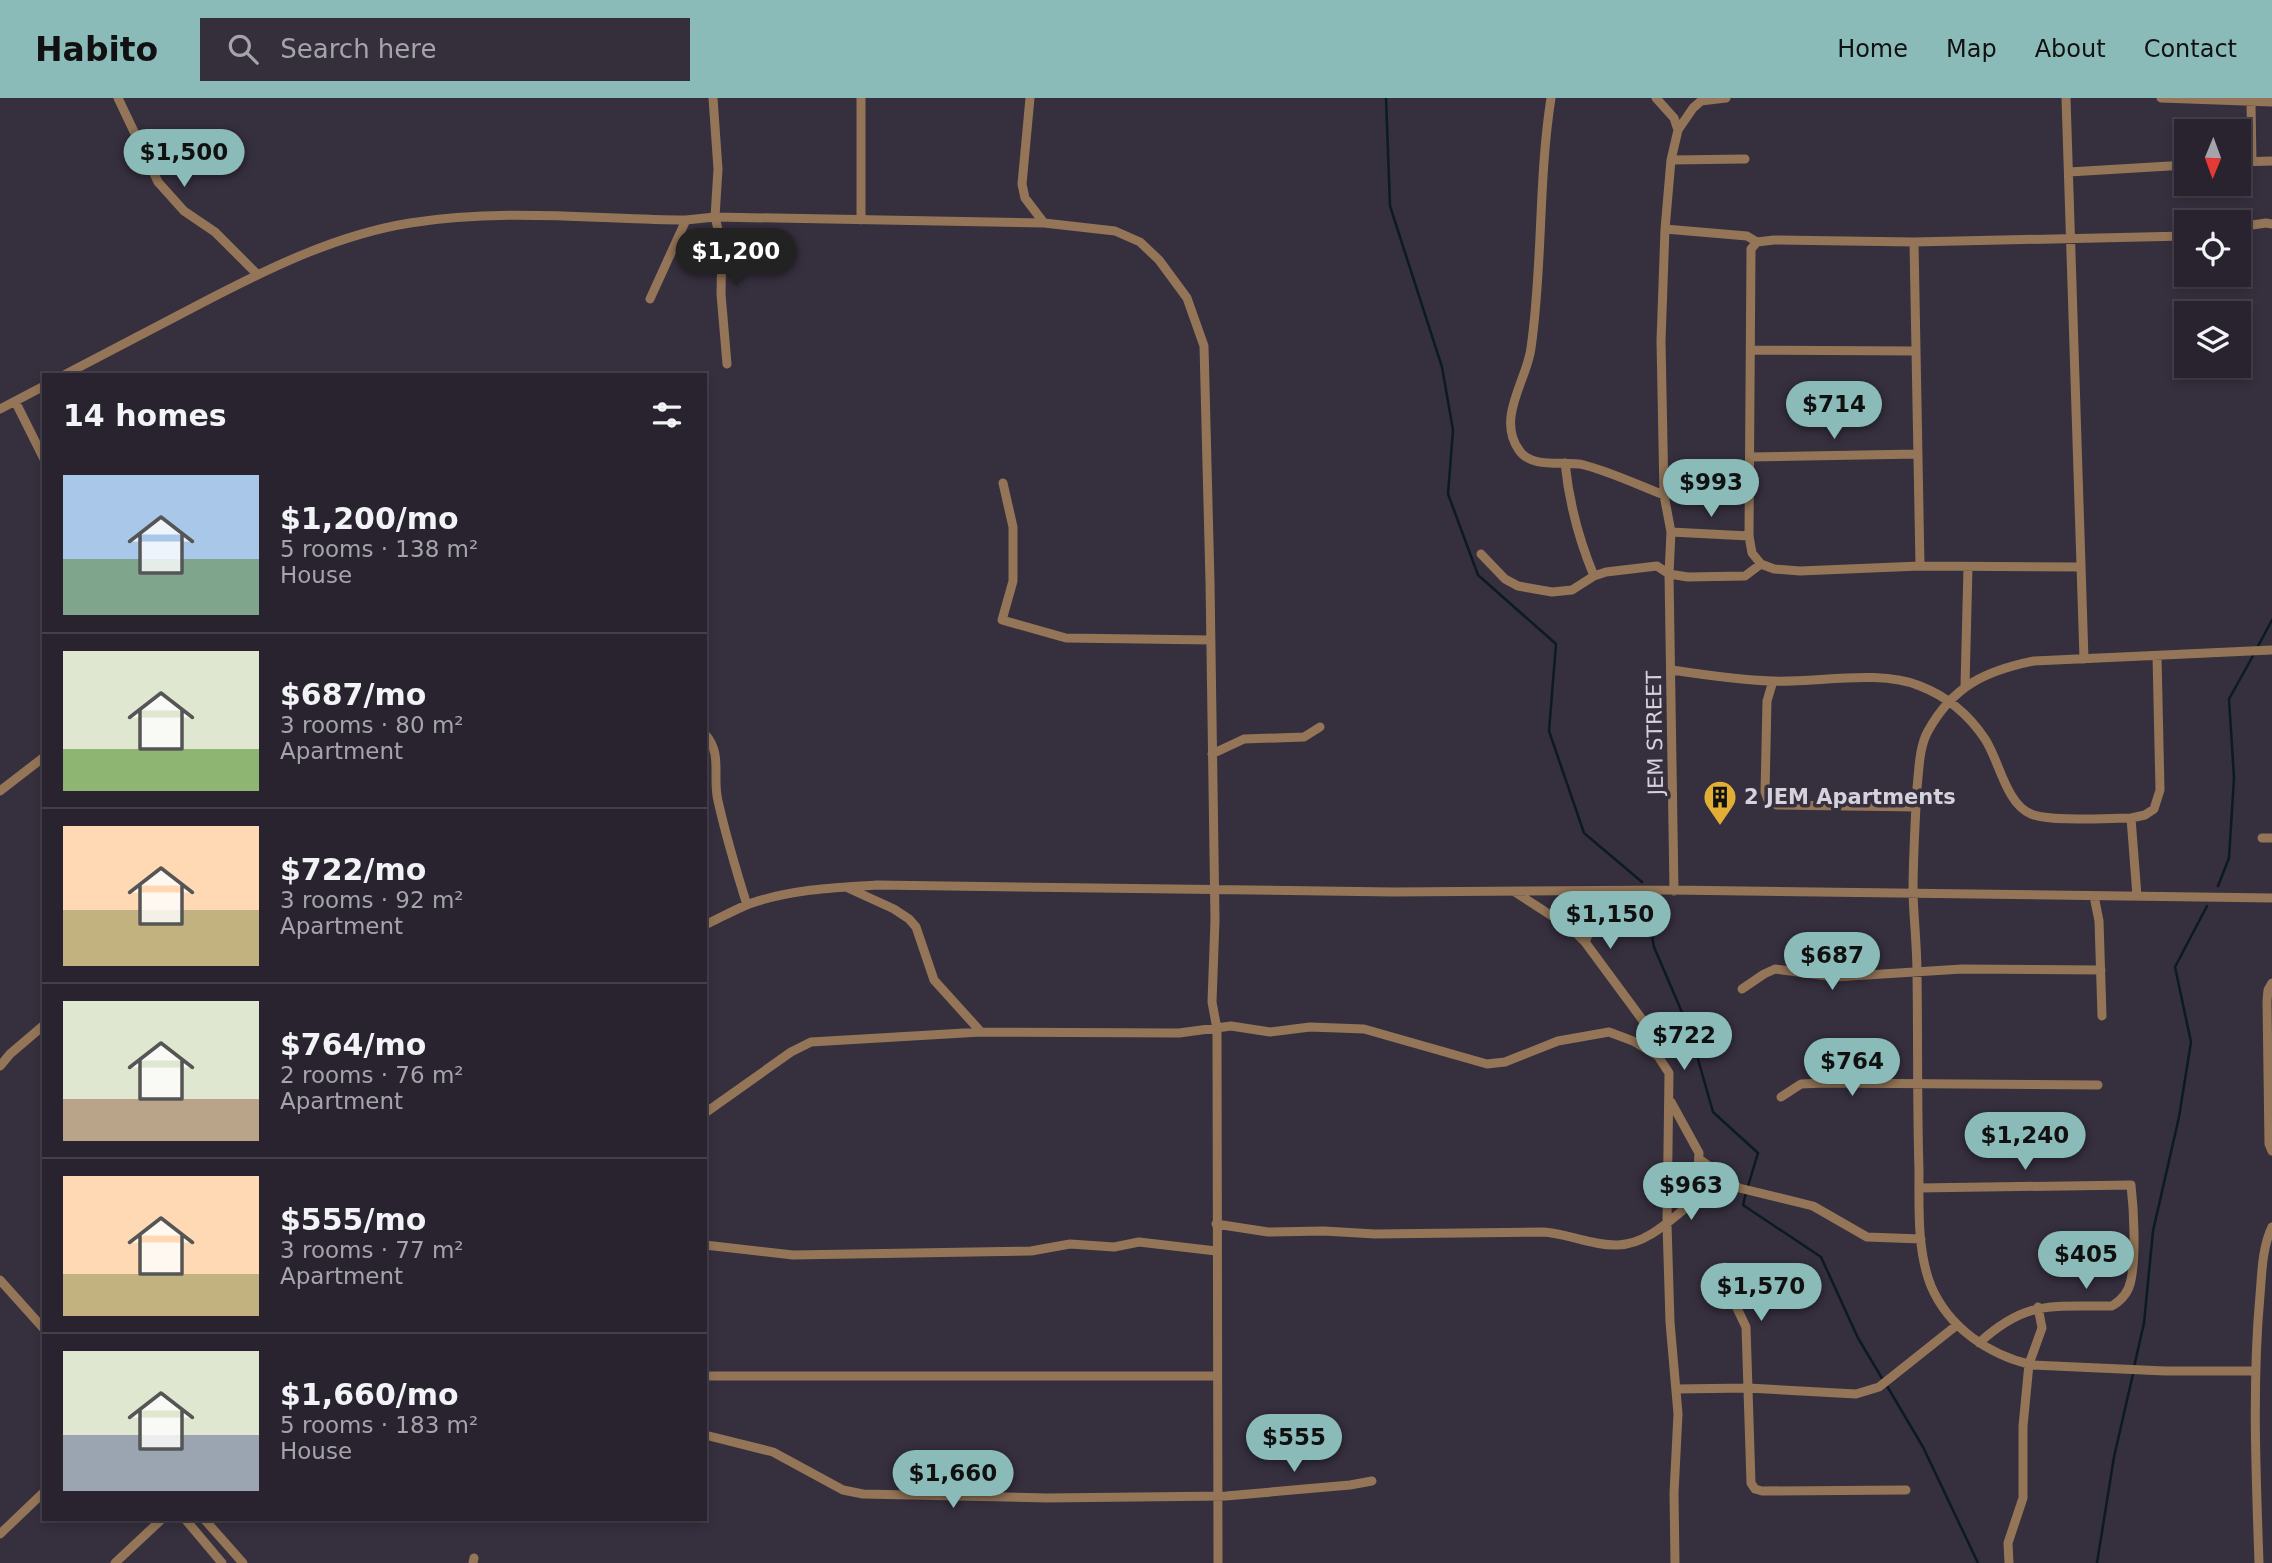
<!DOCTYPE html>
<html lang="en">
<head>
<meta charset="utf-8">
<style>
  body { margin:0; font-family:"DejaVu Sans",sans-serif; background:#342f3a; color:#f1f3f6; height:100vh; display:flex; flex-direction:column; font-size:26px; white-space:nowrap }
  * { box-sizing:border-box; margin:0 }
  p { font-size:23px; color:#a5a4aa }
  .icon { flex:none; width:38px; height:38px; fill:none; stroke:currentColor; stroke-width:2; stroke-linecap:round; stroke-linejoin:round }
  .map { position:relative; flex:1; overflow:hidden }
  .panel { position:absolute; left:42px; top:275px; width:665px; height:1148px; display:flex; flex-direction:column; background:#28232e; border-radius:0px; box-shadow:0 4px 10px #0003,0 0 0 2px #44404a }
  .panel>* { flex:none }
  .needle { width:46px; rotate:181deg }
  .tools { position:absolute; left:2174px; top:21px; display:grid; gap:14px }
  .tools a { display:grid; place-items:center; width:77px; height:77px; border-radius:0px; background:#28232e; box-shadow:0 4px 10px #0003,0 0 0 2px #44404a; font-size:35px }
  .price { position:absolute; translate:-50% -60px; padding:0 16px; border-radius:24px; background:#8bbbb9; color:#111; font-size:23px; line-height:46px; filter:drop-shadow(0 2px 4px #0008) }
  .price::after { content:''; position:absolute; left:50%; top:42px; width:21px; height:16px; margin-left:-10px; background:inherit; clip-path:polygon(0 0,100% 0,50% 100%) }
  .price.selected { background:#222; color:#fff }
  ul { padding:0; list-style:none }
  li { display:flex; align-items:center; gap:21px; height:175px; padding:0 21px }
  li+li { border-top:2px solid #44404a }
  li span { display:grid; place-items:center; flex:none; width:196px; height:140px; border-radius:0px; color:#555 }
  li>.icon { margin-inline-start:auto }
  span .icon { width:84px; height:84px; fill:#fffc; stroke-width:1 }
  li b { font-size:30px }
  h2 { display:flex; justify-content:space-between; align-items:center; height:84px; padding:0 21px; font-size:30px }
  header { display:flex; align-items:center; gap:42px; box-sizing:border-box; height:98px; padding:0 35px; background:#8bbbb9; color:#111 }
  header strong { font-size:33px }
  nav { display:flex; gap:38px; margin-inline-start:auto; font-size:24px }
  .search { width:490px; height:63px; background:#342f3a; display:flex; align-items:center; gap:18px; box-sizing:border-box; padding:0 24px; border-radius:0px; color:#a5a4aa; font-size:26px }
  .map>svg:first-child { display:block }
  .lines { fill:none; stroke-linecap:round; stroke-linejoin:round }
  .stream { stroke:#0c1b23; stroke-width:2.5 }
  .minor { stroke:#947557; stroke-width:9 }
  .labels { text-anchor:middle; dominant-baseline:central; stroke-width:7; stroke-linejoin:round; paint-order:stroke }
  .street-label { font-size:21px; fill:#d6d2dc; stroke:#362f3e }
  .poi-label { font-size:21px; font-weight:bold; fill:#d6d2dc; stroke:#362f3e; text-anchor:start }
</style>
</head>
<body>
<header>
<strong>Habito</strong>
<div class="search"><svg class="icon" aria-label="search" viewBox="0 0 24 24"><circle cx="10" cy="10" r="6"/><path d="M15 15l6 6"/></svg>Search here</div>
<nav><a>Home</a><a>Map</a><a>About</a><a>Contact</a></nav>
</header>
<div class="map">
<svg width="2272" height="1465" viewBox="0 0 2272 1465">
  <rect width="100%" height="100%" fill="#362f3e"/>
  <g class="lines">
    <path class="stream" d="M1386 0 1390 108 1442 269 1453 332 1448 396 1478 477 1556 546 1549 633 1584 735 1642 784
      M2257 550 2272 522
      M2218 788 2229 760 2234 680 2229 601 2254 556
      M1645 802 1654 849 1690 933 1713 1014 1758 1055 1748 1088
      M1746 1094 1743 1107 1821 1159 1858 1240 1883 1282
      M2134 1269 2144 1225 2153 1133 2179 1019 2191 944 2175 869 2207 808
      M1887 1288 1923 1349 1978 1465
      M2097 1465 2114 1359 2133 1276"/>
    <path class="minor" d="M118 0 158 84 184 113 215 134 257 176
      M713 0 718 71 715 119 722 148 721 196 727 266
      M1030 0 1022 86 1025 100 1044 125
      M1551 0C1538 83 1543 167 1531 250 1527 282 1496 320 1519 352 1532 372 1565 362 1584 367 1611 374 1638 387 1664 397
      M1656 0 1674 20 1678 32
      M2066 0 2084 561
      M2161 0 2272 4
      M2251 5 2252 64
      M1671 62 1745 61
      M2238 64 2272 63
      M2069 74 2186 67
      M861 122V0
      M2238 129 2266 125 2272 126
      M1665 131 1747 138 1757 144
      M1914 144 1920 468
      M650 201 686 122
      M1751 252 1916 253
      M66 276C110 253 154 230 198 207 265 172 335 137 410 125 501 110 595 121 686 122L715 119 1044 125 1115 133 1140 144 1159 162 1187 200 1204 248 1210 484 1215 822 1212 904 1217 931 1218 1465
      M15 303 44 361
      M0 311 44 288
      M1750 359 1918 356
      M1565 365C1569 404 1579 442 1594 478
      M1003 385 1013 429V483L1002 522 1066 540 1211 542
      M1671 434 1749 438
      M1481 456 1505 481 1518 488 1552 494 1572 492 1594 478 1606 474 1657 468 1669 476 1671 434 1664 397 1661 243 1665 131 1671 62 1678 32 1693 10 1701 3 1726 0
      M2080 469 1920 468 1800 473 1774 471 1761 466 1752 455 1749 438 1751 151 1757 144 1774 142 1914 144 2186 138
      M1672 572C1705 577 1738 582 1772 583 1816 585 1880 571 1920 588 1946 598 1969 617 1985 641 1999 662 2006 706 2031 716 2050 724 2108 720 2131 720L2145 717 2154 711 2160 692 2157 558
      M1773 583 1767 603 1765 694 1768 702 1777 707 1916 709
      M1965 588 1968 469
      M705 636C723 656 712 679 718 703 726 738 736 772 747 807
      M1212 656 1244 641 1304 639 1320 629
      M0 693 44 659
      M2131 720 2137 798
      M2262 740H2272
      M848 790 894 811 909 821 916 829 934 882 981 934
      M1674 793 1669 476 1688 479 1745 478 1761 466
      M1515 794 1572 831 1585 844 1644 924 1658 958 1669 975 1667 1126 1670 1224 1678 1316 1674 1395 1675 1465
      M2094 798 2099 823 2102 918
      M705 827C720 820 734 812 749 806 791 791 834 790 877 787L1394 794 1671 792 2272 800
      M1585 844 1608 793
      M2272 885 2268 892 2267 903 2269 1046 2272 1053
      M1742 891 1764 876 1775 871 1835 879 1962 871 2101 872
      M0 968 10 956 44 927
      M1781 999 1801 986 1824 985 2098 987
      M1671 1004 1699 1055 1696 1100
      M705 1015 791 954 811 944 981 934 1179 935 1231 928 1270 934 1310 929 1364 931 1487 966 1505 964 1558 943 1609 934 1633 943 1658 958
      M1699 1061 1739 1090 1813 1108 1867 1139 1921 1141
      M1919 1090 2131 1087C2134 1113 2136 1157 2131 1182 2129 1193 2122 1202 2112 1208 2052 1209 2027 1201 1979 1245
      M1216 1126 1268 1134 1324 1133 1375 1136 1544 1134C1569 1136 1593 1148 1618 1147 1660 1146 1689 1096 1728 1083
      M705 1147 793 1157 1031 1153 1070 1146 1114 1149 1139 1144 1216 1153
      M1725 1169 1736 1208 1746 1229 1751 1385 1755 1391 1762 1393 1906 1392
      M0 1182 44 1231
      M2256 1273H2165L2032 1267C1989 1257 1949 1230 1931 1188 1917 1153 1919 1110 1919 1073 1917 1007 1918 942 1917 876 1917 849 1914 823 1913 796 1913 761 1915 725 1917 690 1919 672 1919 649 1928 633 1953 588 1985 573 2034 563L2272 552
      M705 1278H1217
      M1676 1291 1748 1290 1856 1296 1879 1289 1957 1227
      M705 1337 773 1354 843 1392 863 1396 1047 1400 1226 1398 1350 1387 1372 1383
      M185 1421 222 1465
      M204 1421 243 1465
      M0 1436 44 1394
      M115 1465 162 1421
      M473 1465 474 1460
      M2009 1465 2008 1445 2023 1400V1328L2029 1266 2042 1230 2038 1209
      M2259 1465C2256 1376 2252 1286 2260 1197 2262 1174 2262 1150 2272 1129"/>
  </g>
  <defs>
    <symbol id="building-pin" viewBox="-11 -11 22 30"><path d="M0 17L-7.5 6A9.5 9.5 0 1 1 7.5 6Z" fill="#e3ae35" stroke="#362f3e"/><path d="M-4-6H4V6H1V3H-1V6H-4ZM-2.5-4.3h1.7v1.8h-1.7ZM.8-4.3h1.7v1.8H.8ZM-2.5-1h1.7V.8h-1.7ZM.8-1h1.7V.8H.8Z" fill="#111"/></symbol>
  </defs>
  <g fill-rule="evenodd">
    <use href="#building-pin" x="1701" y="680" width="38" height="52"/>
  </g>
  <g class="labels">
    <g class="street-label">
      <text transform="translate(1655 635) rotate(-91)">JEM STREET</text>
    </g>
    <g class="poi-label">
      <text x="1744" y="699">2 JEM Apartments</text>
    </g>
  </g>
</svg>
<div class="tools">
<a><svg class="needle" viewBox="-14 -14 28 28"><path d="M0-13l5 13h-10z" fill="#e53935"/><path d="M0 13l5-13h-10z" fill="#a5a4aa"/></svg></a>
<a><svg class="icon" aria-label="locate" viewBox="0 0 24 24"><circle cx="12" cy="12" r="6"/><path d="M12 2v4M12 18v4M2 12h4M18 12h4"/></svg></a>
<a><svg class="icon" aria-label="layers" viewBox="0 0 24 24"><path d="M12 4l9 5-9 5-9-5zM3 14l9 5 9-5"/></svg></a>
</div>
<b class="price" style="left:184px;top:91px">$1,500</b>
<b class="price selected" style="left:736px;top:190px">$1,200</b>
<b class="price" style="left:1834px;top:343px">$714</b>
<b class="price" style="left:1711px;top:421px">$993</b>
<b class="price" style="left:1610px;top:853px">$1,150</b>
<b class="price" style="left:1832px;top:894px">$687</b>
<b class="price" style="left:1684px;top:974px">$722</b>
<b class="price" style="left:1852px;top:1000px">$764</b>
<b class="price" style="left:2025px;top:1074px">$1,240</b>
<b class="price" style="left:1691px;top:1124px">$963</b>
<b class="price" style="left:2086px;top:1193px">$405</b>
<b class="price" style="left:1761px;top:1225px">$1,570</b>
<b class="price" style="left:1294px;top:1376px">$555</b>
<b class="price" style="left:953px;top:1412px">$1,660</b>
<section class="panel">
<h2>14 homes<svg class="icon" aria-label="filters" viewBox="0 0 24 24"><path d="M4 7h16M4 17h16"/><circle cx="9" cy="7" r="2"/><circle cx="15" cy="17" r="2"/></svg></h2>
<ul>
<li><span style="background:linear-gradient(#a9c7e8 60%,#7fa58c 0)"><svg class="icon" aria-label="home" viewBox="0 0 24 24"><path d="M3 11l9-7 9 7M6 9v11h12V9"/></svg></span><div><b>$1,200/mo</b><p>5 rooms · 138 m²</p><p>House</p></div></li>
<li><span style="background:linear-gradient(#dfe7d0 70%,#8fb573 0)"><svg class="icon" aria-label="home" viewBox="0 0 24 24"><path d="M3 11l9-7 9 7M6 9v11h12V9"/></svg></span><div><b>$687/mo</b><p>3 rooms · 80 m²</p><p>Apartment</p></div></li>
<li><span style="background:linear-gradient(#ffd9b3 60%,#c2b280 0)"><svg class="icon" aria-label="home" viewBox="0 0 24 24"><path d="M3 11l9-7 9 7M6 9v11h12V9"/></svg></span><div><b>$722/mo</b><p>3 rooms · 92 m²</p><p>Apartment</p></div></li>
<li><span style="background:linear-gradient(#dfe7d0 70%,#b9a48a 0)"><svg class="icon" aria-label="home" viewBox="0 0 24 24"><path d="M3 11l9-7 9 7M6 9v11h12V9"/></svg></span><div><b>$764/mo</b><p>2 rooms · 76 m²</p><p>Apartment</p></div></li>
<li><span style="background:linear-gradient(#ffd9b3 70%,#c2b280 0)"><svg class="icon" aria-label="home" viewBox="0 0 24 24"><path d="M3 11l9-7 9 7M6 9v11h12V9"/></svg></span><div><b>$555/mo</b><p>3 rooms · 77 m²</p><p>Apartment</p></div></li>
<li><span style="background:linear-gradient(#dfe7d0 60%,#9aa5b1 0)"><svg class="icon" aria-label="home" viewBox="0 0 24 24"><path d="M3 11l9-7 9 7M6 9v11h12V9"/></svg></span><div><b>$1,660/mo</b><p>5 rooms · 183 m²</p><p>House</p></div></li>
</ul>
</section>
</div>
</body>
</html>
